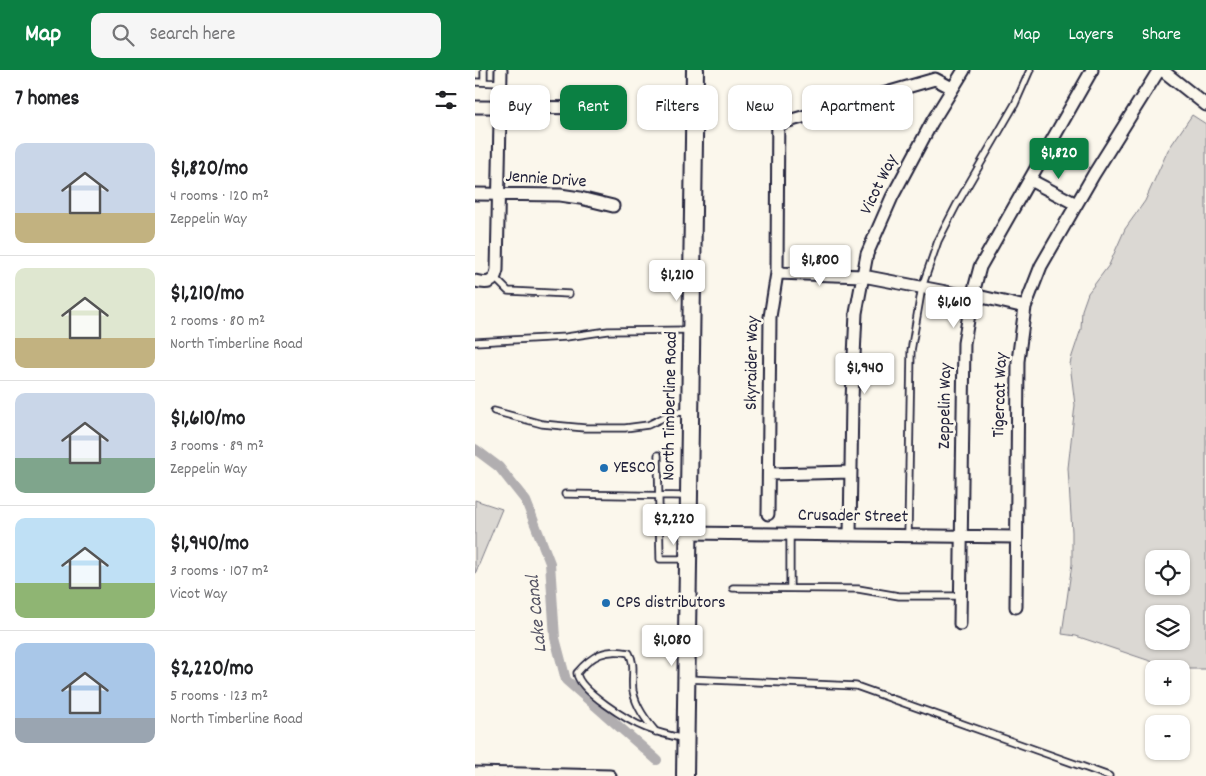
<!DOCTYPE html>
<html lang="en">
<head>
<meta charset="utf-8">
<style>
  body { margin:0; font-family:Dekko,sans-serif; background:#f6f6f6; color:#202124; height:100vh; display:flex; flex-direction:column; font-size:19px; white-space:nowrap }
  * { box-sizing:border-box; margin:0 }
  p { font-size:16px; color:#757577 }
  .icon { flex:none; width:28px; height:28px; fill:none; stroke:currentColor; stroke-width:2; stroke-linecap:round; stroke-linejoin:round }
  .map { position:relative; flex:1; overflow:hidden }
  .details { display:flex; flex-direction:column; background:#fff; width:475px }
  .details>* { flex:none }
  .hud { position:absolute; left:15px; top:15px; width:475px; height:45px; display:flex; gap:10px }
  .buttons { position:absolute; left:670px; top:480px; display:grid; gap:10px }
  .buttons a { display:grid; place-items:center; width:45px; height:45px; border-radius:10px; background:#fff; box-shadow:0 1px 4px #0004; font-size:25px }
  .price { position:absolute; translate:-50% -42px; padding:0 11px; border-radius:5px; background:#fff; color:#222; font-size:16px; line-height:32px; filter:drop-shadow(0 1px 2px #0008) }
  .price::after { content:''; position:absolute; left:50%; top:30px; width:15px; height:11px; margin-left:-8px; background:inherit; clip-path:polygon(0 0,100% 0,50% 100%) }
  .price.active { background:#0b8043; color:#fff }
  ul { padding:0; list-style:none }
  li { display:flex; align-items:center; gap:15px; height:125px; padding:0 15px }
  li+li { border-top:1px solid #e0e0e0 }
  li span { display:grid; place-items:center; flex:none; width:140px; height:100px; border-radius:10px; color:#555 }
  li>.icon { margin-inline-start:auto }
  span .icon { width:60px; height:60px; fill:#fffc; stroke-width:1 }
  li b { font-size:21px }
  h2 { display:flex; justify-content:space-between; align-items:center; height:60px; padding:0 15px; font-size:21px }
  .tag { padding:0 18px; border-radius:10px; background:#fff; box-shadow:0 1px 4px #0004; font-size:18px; line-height:45px }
  .tag.active { background:#0b8043; color:#fff }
  header { display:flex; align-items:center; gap:30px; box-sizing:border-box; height:70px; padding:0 25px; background:#0b8043; color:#fff }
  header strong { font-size:24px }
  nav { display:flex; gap:28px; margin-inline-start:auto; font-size:18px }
  .search { width:350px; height:45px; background:#f6f6f6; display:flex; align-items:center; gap:12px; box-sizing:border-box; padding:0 18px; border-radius:10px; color:#757577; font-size:19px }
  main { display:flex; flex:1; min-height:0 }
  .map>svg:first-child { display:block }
  .green { fill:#dbd8d3; stroke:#7e7d87; fill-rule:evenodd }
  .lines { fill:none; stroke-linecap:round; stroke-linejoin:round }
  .canal { stroke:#b1aeb0; stroke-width:10 }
  .service-casing { stroke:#22223b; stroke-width:9 }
  .minor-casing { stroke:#22223b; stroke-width:15 }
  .secondary-casing { stroke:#22223b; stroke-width:20 }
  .service { stroke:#fbf7ec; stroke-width:5.5 }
  .minor { stroke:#fbf7ec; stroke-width:11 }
  .secondary { stroke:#fbf7ec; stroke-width:16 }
  .poi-dot { fill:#1f6fb2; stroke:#fbf7ec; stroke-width:2 }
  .labels { text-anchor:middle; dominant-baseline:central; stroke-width:5; stroke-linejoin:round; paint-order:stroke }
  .street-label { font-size:18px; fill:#22223b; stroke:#fbf7ec }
  .poi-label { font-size:18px; fill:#22223b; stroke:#fbf7ec; text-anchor:start }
  .water-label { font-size:19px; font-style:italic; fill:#545364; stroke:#fbf7ec }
</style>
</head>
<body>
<header>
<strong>Map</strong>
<div class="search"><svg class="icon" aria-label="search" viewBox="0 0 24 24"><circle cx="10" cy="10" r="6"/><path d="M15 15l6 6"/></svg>Search here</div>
<nav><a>Map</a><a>Layers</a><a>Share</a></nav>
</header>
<main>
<section class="details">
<h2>7 homes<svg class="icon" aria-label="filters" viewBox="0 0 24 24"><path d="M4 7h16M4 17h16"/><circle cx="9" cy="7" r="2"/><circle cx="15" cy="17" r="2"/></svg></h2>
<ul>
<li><span style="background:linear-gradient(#c9d6e8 70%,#c2b280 0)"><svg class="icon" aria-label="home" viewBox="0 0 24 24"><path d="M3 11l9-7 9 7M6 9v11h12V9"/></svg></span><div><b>$1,820/mo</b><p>4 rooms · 120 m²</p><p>Zeppelin Way</p></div></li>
<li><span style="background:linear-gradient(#dfe7d0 70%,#c2b280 0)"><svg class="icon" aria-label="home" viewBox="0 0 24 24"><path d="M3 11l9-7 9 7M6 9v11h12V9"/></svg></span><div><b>$1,210/mo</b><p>2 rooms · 80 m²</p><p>North Timberline Road</p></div></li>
<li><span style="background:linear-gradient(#c9d6e8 65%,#7fa58c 0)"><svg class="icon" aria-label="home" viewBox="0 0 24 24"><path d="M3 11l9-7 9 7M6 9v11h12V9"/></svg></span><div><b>$1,610/mo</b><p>3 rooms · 89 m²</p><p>Zeppelin Way</p></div></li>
<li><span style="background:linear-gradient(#bfe0f5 65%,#8fb573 0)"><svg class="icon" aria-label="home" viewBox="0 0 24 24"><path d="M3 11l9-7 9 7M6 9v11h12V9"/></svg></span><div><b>$1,940/mo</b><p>3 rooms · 107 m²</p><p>Vicot Way</p></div></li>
<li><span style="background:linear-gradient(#a9c7e8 75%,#9aa5b1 0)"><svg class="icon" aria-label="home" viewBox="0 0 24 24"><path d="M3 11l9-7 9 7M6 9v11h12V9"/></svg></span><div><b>$2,220/mo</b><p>5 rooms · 123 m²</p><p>North Timberline Road</p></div></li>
</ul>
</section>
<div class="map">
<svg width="731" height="706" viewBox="0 0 731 706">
  <rect width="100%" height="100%" fill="#fbf7ec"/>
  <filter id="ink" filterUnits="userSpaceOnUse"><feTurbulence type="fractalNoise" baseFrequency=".02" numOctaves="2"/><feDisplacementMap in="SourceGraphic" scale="10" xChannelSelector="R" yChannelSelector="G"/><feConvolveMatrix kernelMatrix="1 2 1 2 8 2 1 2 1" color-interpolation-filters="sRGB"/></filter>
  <g filter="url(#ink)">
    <path class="green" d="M717 45 731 54V599H699L601 566 587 564 597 494V462L593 398 600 335 595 294 597 286 606 259 607 240 613 223 634 195 650 159 670 131 693 80ZM679 489H706V516H679ZM679 544H706V571H679Z
      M0 430 27 439 0 504Z"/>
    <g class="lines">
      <path class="canal" d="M0 379 24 397 51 431 75 493 80 568 91 610 182 690"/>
      <defs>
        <path id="service" d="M0 12 26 13
          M9 12V0
          M20 208 33 221 94 224
          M0 272 91 267 133 261 215 260
          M19 341 67 354 110 358H150L173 355 198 343 214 341
          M183 385 185 489H212
          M90 424 212 426
          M433 465 436 281 447 217 463 171 481 136 540 34 555 0
          M258 518 383 519 424 526H485
          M315 518V464
          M212 609 381 616 634 706
          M181 662C171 650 161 637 158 621 156 607 161 595 154 583 131 578 117 585 102 603 103 620 155 652 171 658 184 663 196 666 210 669"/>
        <path id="minor" d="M687 0 731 35
          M0 37 140 38
          M303 54 460 9 477 18
          M555 110 601 134
          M0 124 85 125 105 128 138 136
          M302 203 388 206 497 227H507L550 237
          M0 211C12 214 19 214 22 200L26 0
          M294 404 376 402
          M293 444 295 247 302 203 303 24
          M214 463 541 467
          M375 465 377 329 381 243 392 184 417 127 457 52 489 0
          M541 537 543 291 550 237 566 196 619 104 684 0
          M485 554 489 273 497 227 505 197 617 0
          M0 703 135 706"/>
        <path id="secondary" d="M210 706 220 0"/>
      </defs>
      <use href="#service" class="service-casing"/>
      <use href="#minor" class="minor-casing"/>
      <use href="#secondary" class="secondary-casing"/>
      <use href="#service" class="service"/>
      <use href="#minor" class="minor"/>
      <use href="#secondary" class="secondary"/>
    </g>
  </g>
  <g class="poi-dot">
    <circle cx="129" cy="398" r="5"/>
    <circle cx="131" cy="533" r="5"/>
  </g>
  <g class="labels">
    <g class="street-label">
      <text transform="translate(71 110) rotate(4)">Jennie Drive</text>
      <text transform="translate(405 115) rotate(-64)">Vicot Way</text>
      <text transform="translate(278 293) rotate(-89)">Skyraider Way</text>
      <text transform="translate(526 325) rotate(-88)">Tigercat Way</text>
      <text transform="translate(196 336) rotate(-89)">North Timberline Road</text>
      <text transform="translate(471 336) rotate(-89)">Zeppelin Way</text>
      <text transform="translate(378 447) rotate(1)">Crusader Street</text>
    </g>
    <g class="poi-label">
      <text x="139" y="398">YESCO</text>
      <text x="141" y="533">CPS distributors</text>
    </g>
    <g class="water-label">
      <text transform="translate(63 544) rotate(-96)">Lake Canal</text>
    </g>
  </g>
</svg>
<div class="buttons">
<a><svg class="icon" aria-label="locate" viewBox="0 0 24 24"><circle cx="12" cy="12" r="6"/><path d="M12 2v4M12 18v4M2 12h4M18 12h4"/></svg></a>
<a><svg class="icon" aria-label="layers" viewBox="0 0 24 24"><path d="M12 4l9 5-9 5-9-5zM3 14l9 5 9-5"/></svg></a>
<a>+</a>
<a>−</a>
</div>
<b class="price active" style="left:584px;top:110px">$1,820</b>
<b class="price" style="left:345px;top:217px">$1,800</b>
<b class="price" style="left:202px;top:232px">$1,210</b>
<b class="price" style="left:479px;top:259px">$1,610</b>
<b class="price" style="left:390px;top:325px">$1,940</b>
<b class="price" style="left:199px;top:476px">$2,220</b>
<b class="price" style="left:197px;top:597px">$1,080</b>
<div class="hud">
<a class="tag">Buy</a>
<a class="tag active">Rent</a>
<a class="tag">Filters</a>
<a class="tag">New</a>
<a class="tag">Apartment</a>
</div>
</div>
</main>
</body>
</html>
